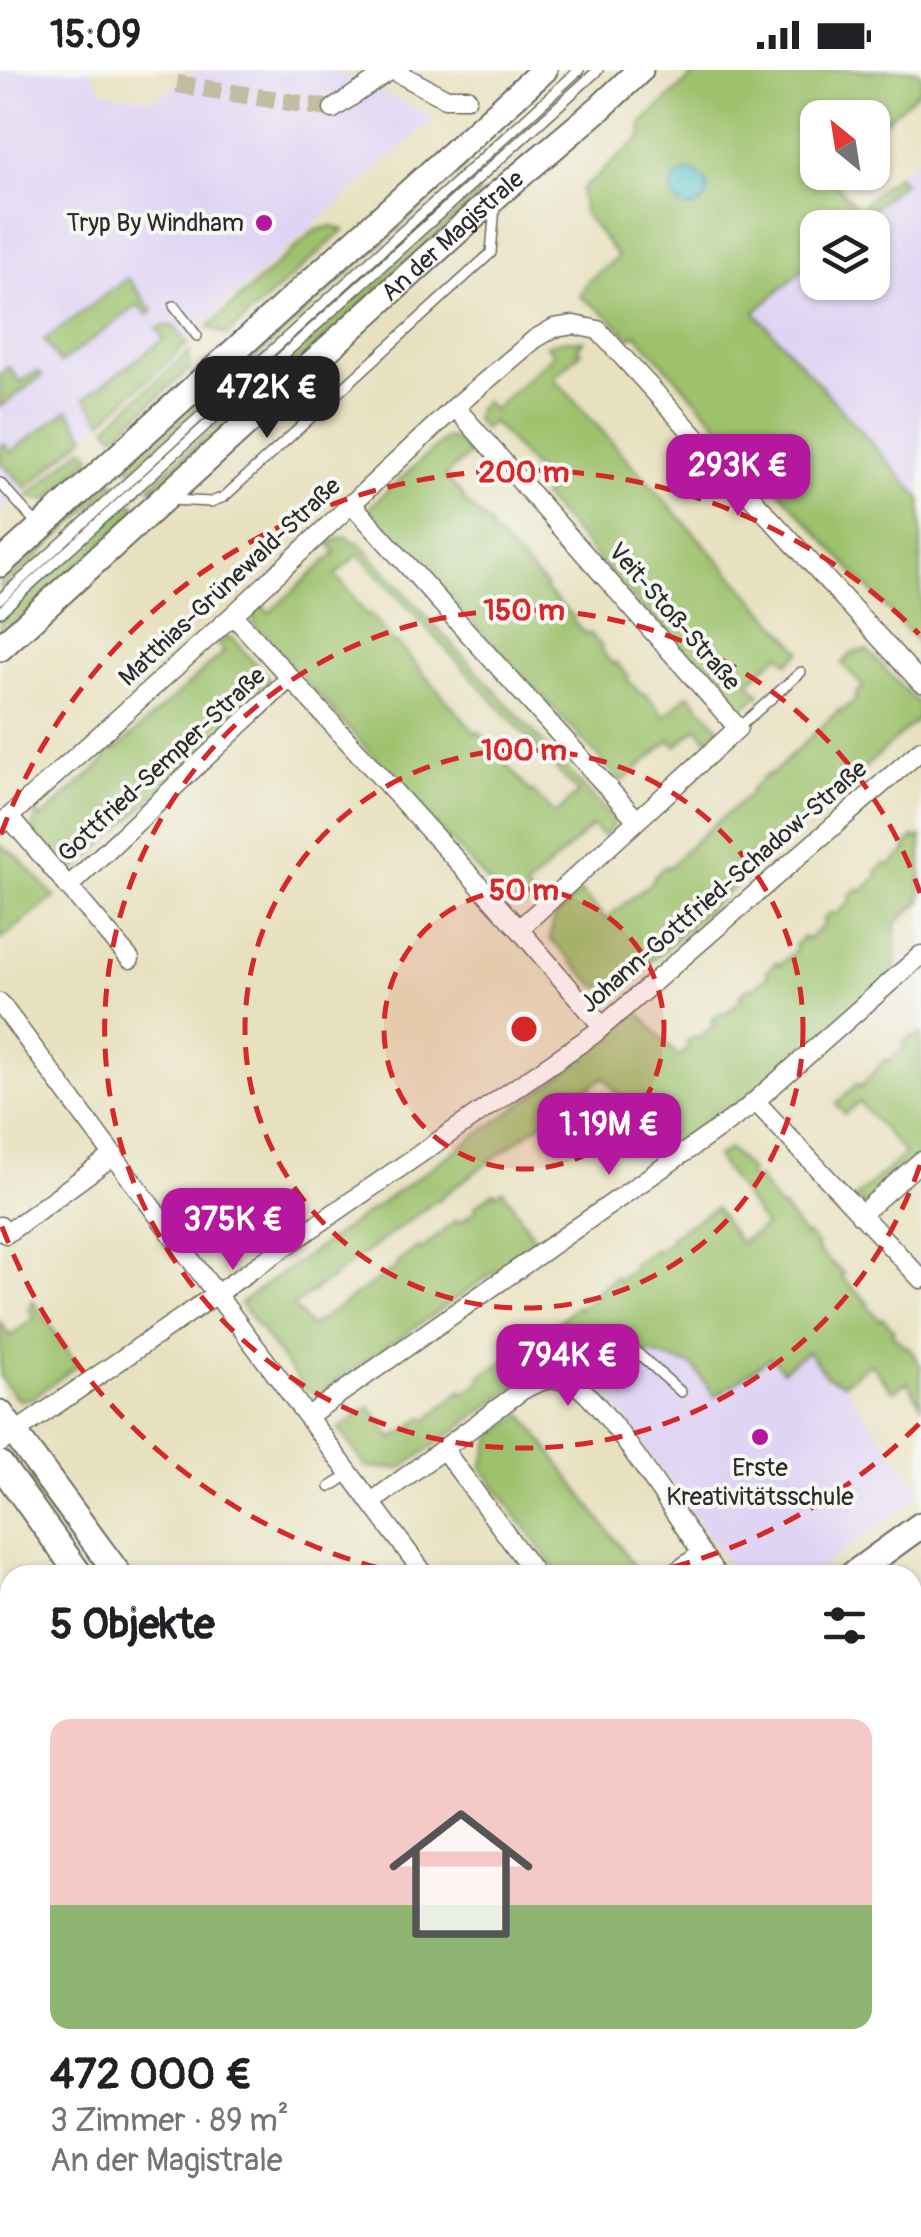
<!DOCTYPE html>
<html lang="de">
<head>
<meta charset="utf-8">
<style>
  body { margin:0; font-family:Pangolin,sans-serif; background:#f2f2f2; color:#202124; height:100vh; display:flex; flex-direction:column; font-size:38px; white-space:nowrap }
  * { box-sizing:border-box; margin:0 }
  p { font-size:32px; color:#757577 }
  .icon { flex:none; width:55px; height:55px; fill:none; stroke:currentColor; stroke-width:2; stroke-linecap:round; stroke-linejoin:round }
  .map { position:relative; flex:1; overflow:hidden }
  .side { position:absolute; left:0px; top:1495px; width:922px; height:672px; display:flex; flex-direction:column; background:#fff; border-radius:30px 30px 0 0; box-shadow:0 2px 8px #0004 }
  .side>* { flex:none }
  .needle { width:65px; rotate:330deg }
  .fabs { position:absolute; left:800px; top:30px; display:grid; gap:20px }
  .fabs a { display:grid; place-items:center; width:90px; height:90px; border-radius:20px; background:#fff; box-shadow:0 2px 8px #0004; font-size:50px }
  .price { position:absolute; translate:-50% -85px; padding:0 22px; border-radius:20px; background:#b5179e; color:#fff; font-size:32px; line-height:65px; filter:drop-shadow(0 2px 5px #0008) }
  .price::after { content:''; position:absolute; left:50%; top:60px; width:30px; height:22px; margin-left:-15px; background:inherit; clip-path:polygon(0 0,100% 0,50% 100%) }
  .price.active { background:#222; color:#fff }
  ul { padding:0; list-style:none }
  li { display:grid; align-content:center; gap:20px; height:530px; padding:0 50px }
  li span { display:grid; place-items:center; height:310px; border-radius:20px; color:#555 }
  li>.icon { margin-inline-start:auto }
  span .icon { width:180px; height:180px; fill:#fffc; stroke-width:1 }
  li b { font-size:42px }
  h2 { display:flex; justify-content:space-between; align-items:center; height:120px; padding:0 50px; font-size:42px }
  .status { display:flex; justify-content:space-between; align-items:center; height:70px; padding:0 50px; background:#fff; direction:ltr }
  .status svg { height:28px; fill:currentColor }
  .map>svg:first-child { display:block }
  .built { fill:#e0d4f4 }
  .industrial { fill:#c4c0db }
  .green { fill:#9dc16c; stroke:#64764c; stroke-width:2.5; fill-rule:evenodd }
  .water { fill:#51bfc9; stroke:#3e757a; stroke-width:2.5 }
  .lines { fill:none; stroke-linecap:round; stroke-linejoin:round }
  .street-tunnel { stroke:#c2bda1; stroke-width:18; stroke-dasharray:18 9; stroke-linecap:butt }
  .lane-casing { stroke:#6d6b5f; stroke-width:12 }
  .street-casing { stroke:#6d6b5f; stroke-width:21 }
  .secondary-casing { stroke:#6d6b5f; stroke-width:29 }
  .lane { stroke:#fff; stroke-width:9 }
  .street { stroke:#fff; stroke-width:18 }
  .secondary { stroke:#fff; stroke-width:25 }
  .rail { stroke:#2b2b2b; stroke-width:5; stroke-dasharray:15 8; stroke-linecap:butt }
  .ring { fill:none; stroke:#d62828; stroke-width:5; stroke-dasharray:18 12 }
  .poi-dot { fill:#b5179e; stroke:#f6f6f2; stroke-width:4 }
  .labels { text-anchor:middle; dominant-baseline:central; stroke-width:8; stroke-linejoin:round; paint-order:stroke }
  .poi-label { font-size:25px; fill:#2b2b2b; stroke:#f6f6f2; text-anchor:end }
  .street-label { font-size:25px; fill:#2b2b2b; stroke:#f6f6f2 }
  .centre { fill:#d62828; stroke:#f6f6f2; stroke-width:5 }
  .ring-label { font-size:30px; text-anchor:middle; font-weight:bold; fill:#d62828; stroke:#f6f6f2; stroke-width:8; stroke-linejoin:round; paint-order:stroke }
</style>
</head>
<body>
<div class="status"><b>15:09</b><svg viewBox="0 0 49 12"><path d="M0 12V9h3v3zM5 12V6h3v6zM10 12V3h3v9zM15 12V0h3v12zM26 1h20v11H26zM47 4h2v5h-2z"/></svg></div>
<div class="map">
<svg width="921" height="2167" viewBox="0 0 921 2167">
  <rect width="100%" height="100%" fill="#f6f6f2"/>
  <filter id="ink" filterUnits="userSpaceOnUse"><feTurbulence type="fractalNoise" baseFrequency=".01" numOctaves="2"/><feDisplacementMap in="SourceGraphic" scale="20" xChannelSelector="R" yChannelSelector="G"/><feConvolveMatrix kernelMatrix="1 2 1 2 8 2 1 2 1" color-interpolation-filters="sRGB"/></filter>
  <filter id="wash" filterUnits="userSpaceOnUse"><feTurbulence type="fractalNoise" baseFrequency=".0048" numOctaves="4" result="noise"/><feDisplacementMap in="SourceGraphic" scale="40" xChannelSelector="R" yChannelSelector="G"/><feGaussianBlur stdDeviation="2.25" result="paint"/><feColorMatrix in="noise" values="0 0 0 0 0 0 0 0 0 0 0 0 0 0 0 0 0 1.4 0 .05"/><feComposite in="paint" operator="in"/></filter>
  <g filter="url(#wash)">
    <rect width="100%" height="100%" fill="#e8e1bf"/>
    <path class="built" d="M0 0H89L104 22 156 30 196 0H331L435 47 205 252 187 274 0 443Z
      M921 84V429L755 242 817 187 818 212H872V158L851 157 903 112 897 105Z
      M758 1197 921 1421V1425L810 1505H736L597 1310Z"/>
    <path class="industrial" d="M0 1573 10 1590V1657L0 1641Z
      M10 1818V1925L0 1907V1824Z
      M717 2158H846L853 2167H704Z"/>
    <path class="green" d="M699 0H917L921 5V19L873 62 872 48H818V102L826 103 858 139 897 105 903 112 851 157 818 158 817 187 755 242 921 429V576L636 264 630 268 606 244 580 226 588 211 618 187 583 142 581 120 641 68 642 53Z
      M458 90 465 97 132 400 125 393Z
      M473 119 479 126 156 423 150 416Z
      M332 156 344 160 227 265 208 257 314 161Z
      M128 208 153 241 148 245 139 235 60 293 44 270Z
      M164 256H174L187 274 102 351 85 328 164 269 157 259Z
      M565 270 584 271 577 278 581 282 554 308 801 581 788 593 780 584 749 611 760 625 734 643 542 426 551 418 493 352 483 359 475 349 477 340 485 331 493 340 554 284 546 275Z
      M189 282 190 299 115 366 107 356Z
      M9 297 20 312 38 301 42 306 0 337V304Z
      M68 340 86 366 27 418 0 392V376L3 373 11 382Z
      M446 368 458 370 469 384 445 406 464 427 462 429 492 457 490 460 547 517 545 520 574 547 572 549 586 565 589 563 603 578 601 580 613 594 616 592 629 607 627 609 641 624 644 623 665 646 689 624 720 659 708 670 697 658 676 676 670 670 622 712 367 439Z
      M84 377 92 387 47 431 28 426Z
      M111 408 116 414 0 521V509Z
      M131 432 138 440 0 566V551Z
      M345 467 360 474 613 749 612 758 603 766 592 756 526 818 535 829 521 837 510 836 255 556 252 544 260 533 269 543 336 482 328 472ZM359 484 578 723 555 745 533 722 531 723 479 662 476 664 397 573 394 574 370 544 368 546 352 528 353 526 335 505Z
      M224 567 233 569 269 609V621L76 799H65L33 763 36 743 42 748 106 690 96 678 105 669 116 680 224 582 215 571Z
      M867 580 920 636 918 649 655 888 613 919 596 916 550 869 553 849 581 822 606 849 654 810 653 808 665 796 668 798 683 784 682 782 751 723 750 720 769 703 771 705 839 640 841 642 857 628 855 625 863 617 842 593 854 582Z
      M914 767 917 770 921 767V831L896 853V900L779 1002 666 1087 604 1007 293 1236 310 1257 398 1196 397 1193 418 1177 421 1180 456 1150 459 1153 476 1140 475 1136 494 1122 497 1124 503 1120 537 1172 322 1322 316 1324 304 1318 240 1233 586 988 581 979 635 938 678 987 689 977 686 973 695 966 698 969 715 954 712 950 721 942 725 944 742 929 739 926 749 917 753 919 769 905 766 901 777 892 780 895 797 879 794 875 804 867 807 870 825 854 822 850 831 842 835 845 852 830 849 826 858 818 862 821 879 805 876 802 885 793 889 796 907 780 905 776Z
      M0 775 18 787 55 827 0 870Z
      M921 963V1085L863 1136 855 1128 905 1084 859 1032 845 1044 836 1034 857 1014 860 1017 886 989 889 991 904 978 902 974 912 965 915 968Z
      M729 1079 751 1101 748 1105 753 1111 758 1108 780 1139 783 1137 804 1166 807 1164 818 1176 816 1179 844 1204 841 1207 869 1233 867 1235 880 1250 883 1248 894 1260 891 1263 905 1277 908 1276 921 1296V1334L908 1312 893 1321 870 1293 844 1313 827 1307 808 1281 782 1300 771 1287 715 1327 693 1296 649 1283 597 1310 544 1297 401 1399 366 1397 339 1359 370 1337 393 1369 424 1347 427 1350 462 1320 465 1323 482 1310 480 1306 519 1282 517 1279 538 1263 541 1266 577 1236 580 1238 596 1226 595 1222 615 1207 618 1210 635 1197 633 1194 654 1179 656 1182 672 1170 670 1167 715 1138 740 1173 765 1156 716 1087Z
      M33 1231 78 1295 32 1328 18 1330 0 1307V1252L10 1266 35 1248 29 1240Z
      M523 1344 527 1350 641 1505H560L482 1398 492 1367Z
      M35 1406 107 1505H94L26 1412Z
      M0 1640 10 1656V1764L0 1768Z
      M404 2158H501L507 2167H391Z"/>
    <path class="water" d="M672 120a18 18 0 1 1 36 0a18 18 0 1 1-36 0Z"/>
  </g>
  <g filter="url(#ink)">
    <g class="lines">
      <path class="street-tunnel" d="M177 14 333 39"/>
      <defs>
        <path id="lane" d="M174 236 197 266
          M0 413 39 456
          M170 430 211 432 224 427 491 183 495 136
          M0 529 579 0
          M0 542 598 0
          M738 658 801 602
          M576 1315 631 1277 681 1322
          M330 1417 349 1405
          M238 2158 243 2167"/>
        <path id="street" d="M392 0 445 28H467
          M333 39 391 0
          M455 337 738 658 519 859
          M351 433 636 749
          M233 545 519 859 602 956
          M9 747 130 889
          M0 755 233 545 455 337 535 269 554 258 574 255 598 260 921 613
          M68 817 290 608
          M0 933 425 1505
          M756 1032 921 1209
          M860 1145 921 1091
          M0 1156 6 1164 114 1085
          M308 1346 745 1040 921 885
          M0 1373 594 964 921 680
          M444 1380 536 1505
          M372 1432 521 1321C538 1311 553 1305 572 1313 602 1325 692 1471 717 1505
          M672 1505 701 1484
          M912 1924 921 1932
          M0 1955 10 1973
          M912 1955 921 1947
          M0 2125 10 2119
          M113 2158 118 2167
          M619 2167 633 2158"/>
        <g id="secondary">
          <path d="M0 494 544 0"/>
          <path id="s1" d="M0 578 498 124 601 37 640 0"/>
          <path d="M0 1343 119 1505"/>
          <path d="M0 1394 80 1505"/>
          <path d="M852 1505 921 1455"/>
          <path d="M557 2158 564 2167"/>
          <path d="M594 2158 601 2167"/>
        </g>
      </defs>
      <use href="#lane" class="lane-casing"/>
      <use href="#street" class="street-casing"/>
      <use href="#secondary" class="secondary-casing"/>
      <use href="#lane" class="lane"/>
      <use href="#street" class="street"/>
      <use href="#secondary" class="secondary"/>
      <path class="rail" d="M0 1597 10 1614
        M0 1621 10 1637
        M323 2158 328 2167"/>
    </g>
  </g>
  <circle cx="524" cy="959" r="140" fill="#d62828" fill-opacity=".12"/>
  <g class="ring">
    <circle cx="524" cy="959" r="140"/>
    <circle cx="524" cy="959" r="279"/>
    <path d="M920 1095A419 419 0 1 1 920 823"/>
    <path d="M919 1354A558 558 0 0 1 640 1505M408 1505A558 558 0 0 1 1 1154M1 764A558 558 0 0 1 919 564"/>
  </g>
  <g class="poi-dot">
    <circle cx="264" cy="153" r="10"/>
    <circle cx="760" cy="1367" r="10"/>
  </g>
  <g class="labels">
    <g class="poi-label">
      <text x="244" y="153">Tryp By Windham</text>
      <text x="760" y="1398" text-anchor="middle">Erste<tspan x="760" dy="29">Kreativitätsschule</tspan></text>
    </g>
    <g class="street-label">
      <text stroke="none"><textPath href="#s1" startOffset="612">An der Magistrale</textPath></text>
      <text transform="translate(230 512) rotate(-43)">Matthias-Grünewald-Straße</text>
      <text transform="translate(674 547) rotate(49)">Veit-Stoß-Straße</text>
      <text transform="translate(162 695) rotate(-43)">Gottfried-Semper-Straße</text>
      <text transform="translate(724 817) rotate(-41)">Johann-Gottfried-Schadow-Straße</text>
    </g>
  </g>
  <circle cx="524" cy="959" r="15" class="centre"/>
  <g class="ring-label">
    <text x="524" y="412">200 m</text>
    <text x="524" y="550">150 m</text>
    <text x="524" y="690">100 m</text>
    <text x="524" y="830">50 m</text>
  </g>
</svg>
<div class="fabs">
<a><svg class="needle" viewBox="-14 -14 28 28"><path d="M0-13l5 13h-10z" fill="#e53935"/><path d="M0 13l5-13h-10z" fill="#757577"/></svg></a>
<a><svg class="icon" aria-label="layers" viewBox="0 0 24 24"><path d="M12 4l9 5-9 5-9-5zM3 14l9 5 9-5"/></svg></a>
</div>
<b class="price active" style="left:267px;top:371px">472K €</b>
<b class="price" style="left:738px;top:449px">293K €</b>
<b class="price" style="left:609px;top:1108px">1.19M €</b>
<b class="price" style="left:233px;top:1203px">375K €</b>
<b class="price" style="left:568px;top:1339px">794K €</b>
<section class="side">
<h2>5 Objekte<svg class="icon" aria-label="filters" viewBox="0 0 24 24"><path d="M4 7h16M4 17h16"/><circle cx="9" cy="7" r="2"/><circle cx="15" cy="17" r="2"/></svg></h2>
<ul>
<li><span style="background:linear-gradient(#f6c9c9 60%,#8fb573 0)"><svg class="icon" aria-label="home" viewBox="0 0 24 24"><path d="M3 11l9-7 9 7M6 9v11h12V9"/></svg></span><div><b>472 000 €</b><p>3 Zimmer · 89 m²</p><p>An der Magistrale</p></div></li>
</ul>
</section>
</div>
</body>
</html>
